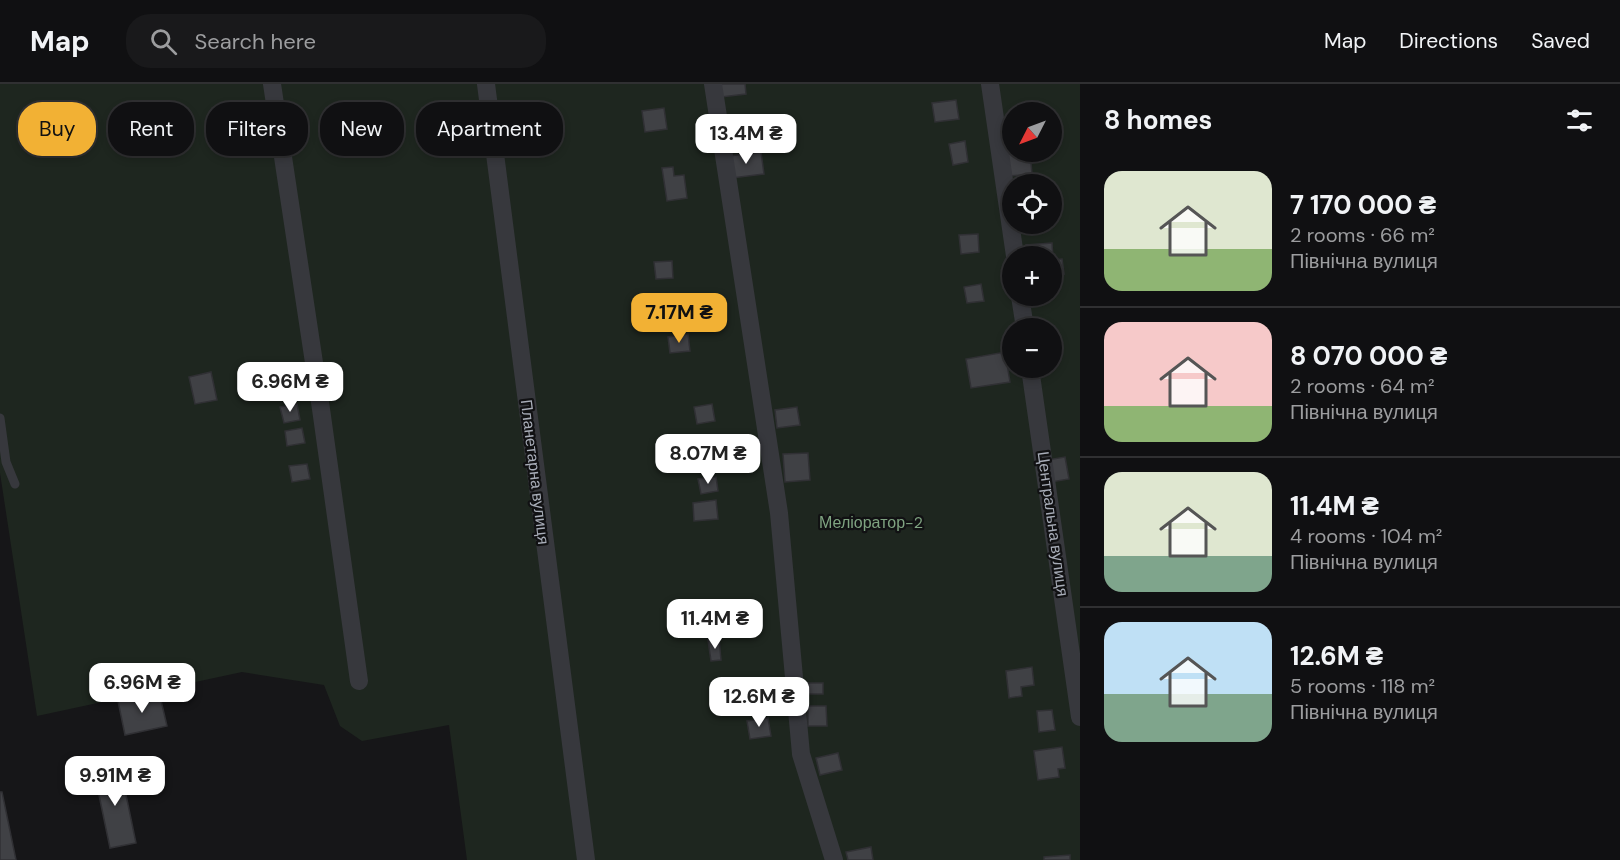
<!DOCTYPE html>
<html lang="en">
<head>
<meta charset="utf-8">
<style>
  body { margin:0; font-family:"DM Sans",sans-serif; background:#19191b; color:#f1f3f6; height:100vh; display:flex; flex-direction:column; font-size:22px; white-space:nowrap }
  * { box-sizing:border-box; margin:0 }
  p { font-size:20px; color:#9c9d9f }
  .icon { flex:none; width:33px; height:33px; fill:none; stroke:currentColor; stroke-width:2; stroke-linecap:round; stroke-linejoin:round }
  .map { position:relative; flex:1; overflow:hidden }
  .sheet { display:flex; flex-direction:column; background:#101012; width:540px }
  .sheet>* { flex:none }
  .top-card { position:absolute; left:18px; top:18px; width:570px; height:54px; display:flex; gap:12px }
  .needle { width:39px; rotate:228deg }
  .fabs { position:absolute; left:1002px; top:18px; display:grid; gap:12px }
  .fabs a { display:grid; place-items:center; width:60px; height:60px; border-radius:50%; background:#101012; box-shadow:0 3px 9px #0003,0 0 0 2px #303032; font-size:30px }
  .price { position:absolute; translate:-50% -51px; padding:0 14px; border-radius:12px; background:#fff; color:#222; font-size:20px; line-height:39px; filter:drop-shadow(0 2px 3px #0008) }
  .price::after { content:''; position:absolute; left:50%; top:36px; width:18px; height:14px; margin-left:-9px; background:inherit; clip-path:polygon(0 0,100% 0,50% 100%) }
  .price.current { background:#f2b134; color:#111 }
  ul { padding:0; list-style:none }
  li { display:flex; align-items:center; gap:18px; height:150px; padding:0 24px }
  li+li { border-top:2px solid #303032 }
  li span { display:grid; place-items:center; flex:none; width:168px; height:120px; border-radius:18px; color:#555 }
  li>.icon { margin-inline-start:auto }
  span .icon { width:72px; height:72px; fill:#fffc; stroke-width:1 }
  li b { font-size:26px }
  h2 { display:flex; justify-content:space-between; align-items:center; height:72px; padding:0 24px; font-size:26px }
  .tag { padding:0 21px; border-radius:24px; background:#101012; box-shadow:0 3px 9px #0003,0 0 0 2px #303032; font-size:21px; line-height:54px }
  .tag.current { background:#f2b134; color:#111 }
  header { display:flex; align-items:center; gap:36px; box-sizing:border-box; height:84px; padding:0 30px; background:#101012; border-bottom:2px solid #303032 }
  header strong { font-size:28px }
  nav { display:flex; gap:33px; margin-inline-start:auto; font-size:21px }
  .search { width:420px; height:54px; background:#19191b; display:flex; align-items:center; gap:15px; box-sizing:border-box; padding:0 21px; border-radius:24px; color:#9c9d9f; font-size:22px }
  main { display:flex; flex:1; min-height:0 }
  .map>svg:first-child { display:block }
  .green { fill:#1e261f; fill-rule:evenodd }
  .building { fill:#404145; stroke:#303034; stroke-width:1.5 }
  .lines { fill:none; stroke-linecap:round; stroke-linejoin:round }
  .service { stroke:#37383d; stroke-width:9 }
  .minor { stroke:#37383d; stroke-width:18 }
  .labels { text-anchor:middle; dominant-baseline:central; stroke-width:4.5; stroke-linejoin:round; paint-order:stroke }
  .street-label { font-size:16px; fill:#a8adb8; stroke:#111113 }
  .park-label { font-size:16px; fill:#7fa381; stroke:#111113 }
</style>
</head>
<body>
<header>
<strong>Map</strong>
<div class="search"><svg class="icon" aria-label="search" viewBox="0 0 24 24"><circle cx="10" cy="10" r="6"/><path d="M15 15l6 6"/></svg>Search here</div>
<nav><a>Map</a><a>Directions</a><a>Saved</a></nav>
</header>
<main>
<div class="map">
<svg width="1080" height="776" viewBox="0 0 1080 776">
  <rect width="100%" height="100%" fill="#161618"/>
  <path class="green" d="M0 0H1080V776H467L449 641 362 657 340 642 324 601 242 588 37 632 0 389ZM1012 28H1052V68H1012ZM1012 100H1052V140H1012ZM1012 172H1052V212H1012ZM1012 244H1052V284H1012Z"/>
  <path class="building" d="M720 0H745L746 10 721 13Z
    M956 16 959 35 935 38 932 19Z
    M664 24 667 45 645 48 642 27Z
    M965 57 968 78 953 81 949 60Z
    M761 68 764 90 732 94 729 72Z
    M1030 68 1032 90 1009 92 1007 70Z
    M673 83 674 92 684 91 687 114 667 117 662 84Z
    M978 150 979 168 961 170 959 151Z
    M1052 159 1053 176 1062 175 1064 190 1055 191V196H1052V172H1027L1026 161Z
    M672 177 673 194 656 195 654 178Z
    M981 200 984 217 967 219 964 203Z
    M688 250 690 267 670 269 668 253Z
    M1005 268 1010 298 971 304 966 275Z
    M211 288 217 316 195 320 189 293Z
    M297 320 300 336 284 339 280 323Z
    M712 320 715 337 697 340 694 323Z
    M797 323 800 341 777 344 775 326Z
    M302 344 305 359 287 362 285 347Z
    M808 369 810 396 785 398 783 370Z
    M1065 373 1069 395 1051 398 1047 376Z
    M307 380 310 395 292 398 289 382Z
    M716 393 718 407 701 410 698 395Z
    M716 416 718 435 694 437 693 419Z
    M719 554 721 576 711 577 708 556Z
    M1032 583 1034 601 1021 603 1022 612 1009 614 1006 587Z
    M804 599H823V610H804Z
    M159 608 167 642 125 651 118 617Z
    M808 622H826L827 642H808Z
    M1052 626 1055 646 1039 648 1037 627Z
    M768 634 771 652 750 655 747 637Z
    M1062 663 1065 684 1058 685 1059 693 1038 696 1034 667Z
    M838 669 842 686 820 691 816 674Z
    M120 682 136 759 110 764 94 687Z
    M0 708H2L16 776H0Z
    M871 763 873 776H848L846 768Z
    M1070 771V776H1044V773Z"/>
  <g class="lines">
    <path class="service" d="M0 334 6 378 15 400"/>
    <path class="minor" d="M272 0 321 325 359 597
      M486 0 586 776
      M713 0 779 429 801 670 834 776
      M990 0 1015 172
      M1020 212 1025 244
      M1030 284 1080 633"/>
  </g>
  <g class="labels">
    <g class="street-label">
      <text transform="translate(535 388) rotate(83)">Планетарна вулиця</text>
      <text transform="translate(1053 440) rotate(82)">Центральна вулиця</text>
    </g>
    <g class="park-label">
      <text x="871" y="438">Меліоратор-2</text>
    </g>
  </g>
</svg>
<div class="fabs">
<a><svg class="needle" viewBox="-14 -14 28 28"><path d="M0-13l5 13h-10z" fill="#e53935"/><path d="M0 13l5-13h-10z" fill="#9c9d9f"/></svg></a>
<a><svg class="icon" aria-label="locate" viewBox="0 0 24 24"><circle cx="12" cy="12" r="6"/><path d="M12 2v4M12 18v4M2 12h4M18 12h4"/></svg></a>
<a>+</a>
<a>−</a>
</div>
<b class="price" style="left:746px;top:81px">13.4M ₴</b>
<b class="price current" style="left:679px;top:260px">7.17M ₴</b>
<b class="price" style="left:290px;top:329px">6.96M ₴</b>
<b class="price" style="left:708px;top:401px">8.07M ₴</b>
<b class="price" style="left:715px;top:566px">11.4M ₴</b>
<b class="price" style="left:142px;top:630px">6.96M ₴</b>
<b class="price" style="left:759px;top:644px">12.6M ₴</b>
<b class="price" style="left:115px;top:723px">9.91M ₴</b>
<div class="top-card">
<a class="tag current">Buy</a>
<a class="tag">Rent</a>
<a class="tag">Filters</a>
<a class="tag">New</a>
<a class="tag">Apartment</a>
</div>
</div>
<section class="sheet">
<h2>8 homes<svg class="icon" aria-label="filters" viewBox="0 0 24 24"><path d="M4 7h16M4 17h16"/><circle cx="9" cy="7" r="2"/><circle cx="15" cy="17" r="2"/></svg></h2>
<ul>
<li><span style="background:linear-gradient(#dfe7d0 65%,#8fb573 0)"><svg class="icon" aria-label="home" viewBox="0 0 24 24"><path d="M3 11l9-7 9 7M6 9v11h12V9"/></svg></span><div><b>7 170 000 ₴</b><p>2 rooms · 66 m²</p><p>Північна вулиця</p></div></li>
<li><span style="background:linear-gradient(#f6c9c9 70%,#8fb573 0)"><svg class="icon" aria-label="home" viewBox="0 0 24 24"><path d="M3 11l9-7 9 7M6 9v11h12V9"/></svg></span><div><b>8 070 000 ₴</b><p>2 rooms · 64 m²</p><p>Північна вулиця</p></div></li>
<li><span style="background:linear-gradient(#dfe7d0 70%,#7fa58c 0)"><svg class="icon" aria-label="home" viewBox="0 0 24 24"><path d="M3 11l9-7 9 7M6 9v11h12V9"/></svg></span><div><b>11.4M ₴</b><p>4 rooms · 104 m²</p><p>Північна вулиця</p></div></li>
<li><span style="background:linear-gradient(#bfe0f5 60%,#7fa58c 0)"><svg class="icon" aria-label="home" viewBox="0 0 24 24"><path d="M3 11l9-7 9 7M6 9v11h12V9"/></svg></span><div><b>12.6M ₴</b><p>5 rooms · 118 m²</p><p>Північна вулиця</p></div></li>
</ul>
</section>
</main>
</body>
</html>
